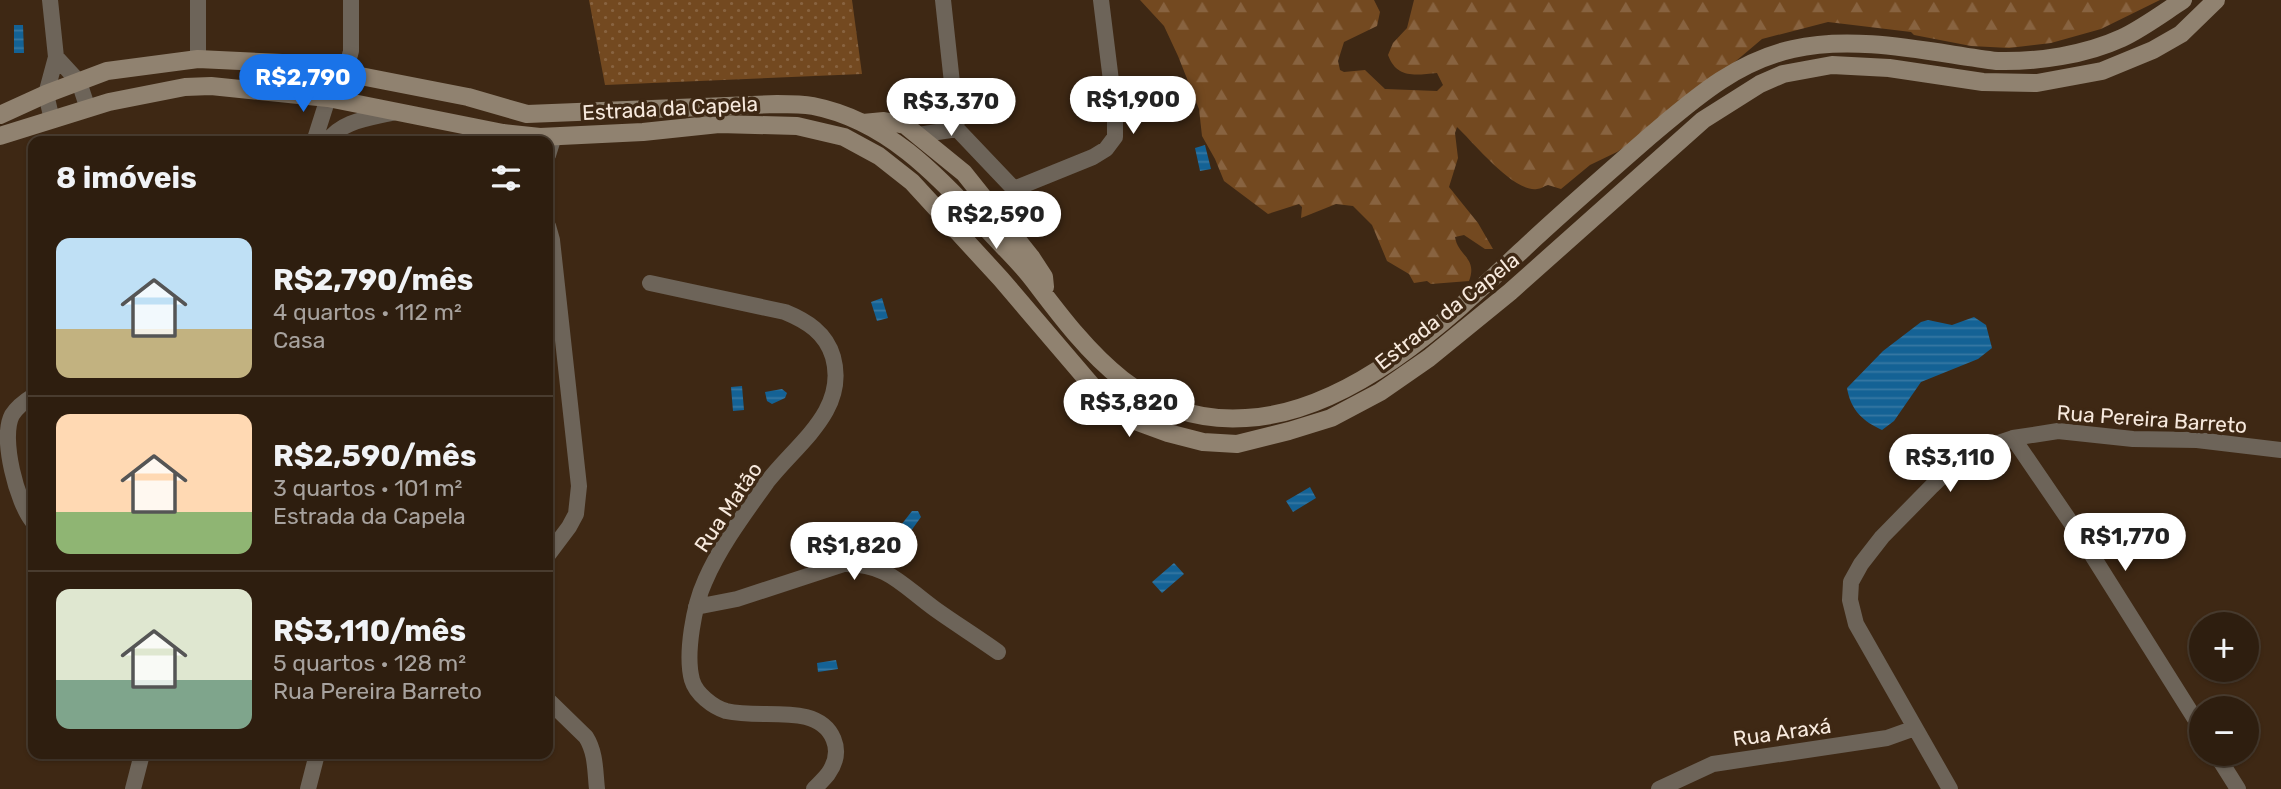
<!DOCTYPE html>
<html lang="pt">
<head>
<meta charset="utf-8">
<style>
  body { margin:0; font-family:Rubik,sans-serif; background:#362718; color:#f1f3f6; height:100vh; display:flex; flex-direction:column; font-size:26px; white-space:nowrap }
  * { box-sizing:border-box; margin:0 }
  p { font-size:23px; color:#a7a29e }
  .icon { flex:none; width:38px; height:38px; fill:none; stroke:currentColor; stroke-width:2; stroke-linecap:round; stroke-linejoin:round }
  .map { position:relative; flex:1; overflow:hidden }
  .sheet { position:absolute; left:28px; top:136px; width:525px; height:623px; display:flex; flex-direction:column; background:#2e1e0f; border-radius:14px; box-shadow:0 2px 5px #0004,0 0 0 2px #493c2f }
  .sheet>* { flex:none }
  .buttons { position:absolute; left:2189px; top:612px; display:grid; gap:14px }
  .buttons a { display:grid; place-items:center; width:70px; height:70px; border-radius:50%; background:#2e1e0f; box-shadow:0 2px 5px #0004,0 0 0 2px #493c2f; font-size:35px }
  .price { position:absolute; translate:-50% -60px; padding:0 16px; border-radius:24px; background:#fff; color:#222; font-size:23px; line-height:46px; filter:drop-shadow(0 2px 4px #0008) }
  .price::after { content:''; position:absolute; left:50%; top:42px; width:21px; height:16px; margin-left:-10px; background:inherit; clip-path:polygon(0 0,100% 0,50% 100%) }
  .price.active { background:#1a73e8; color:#fff }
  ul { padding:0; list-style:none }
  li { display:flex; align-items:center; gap:21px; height:175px; padding:0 28px }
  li+li { border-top:2px solid #493c2f }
  li span { display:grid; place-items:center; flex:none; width:196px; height:140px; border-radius:14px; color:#555 }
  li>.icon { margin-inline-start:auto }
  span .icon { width:84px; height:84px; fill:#fffc; stroke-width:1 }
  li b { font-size:30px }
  h2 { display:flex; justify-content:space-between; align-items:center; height:84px; padding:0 28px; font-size:30px }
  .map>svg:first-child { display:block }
  .grass { fill:url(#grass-dots) }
  .forest { fill:url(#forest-firs) }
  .water { fill:url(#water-rules) }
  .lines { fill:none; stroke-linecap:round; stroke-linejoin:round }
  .minor { stroke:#6d6459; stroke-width:16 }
  .secondary { stroke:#908270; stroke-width:18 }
  .labels { text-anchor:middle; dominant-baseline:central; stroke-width:7; stroke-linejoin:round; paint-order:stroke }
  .street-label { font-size:21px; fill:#f7e9dd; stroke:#3e2814 }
</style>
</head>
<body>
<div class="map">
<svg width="2281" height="789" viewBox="0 0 2281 789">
  <defs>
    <pattern id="grass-dots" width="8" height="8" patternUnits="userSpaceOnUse" patternTransform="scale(1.75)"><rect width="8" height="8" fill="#734920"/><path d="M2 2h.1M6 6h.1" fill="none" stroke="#886340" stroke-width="1.8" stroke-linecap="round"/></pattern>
    <pattern id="forest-firs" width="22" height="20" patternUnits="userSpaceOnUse" patternTransform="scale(1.75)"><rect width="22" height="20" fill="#734920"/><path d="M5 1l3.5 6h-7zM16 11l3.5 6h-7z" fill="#886340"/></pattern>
    <pattern id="water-rules" width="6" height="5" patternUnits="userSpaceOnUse" patternTransform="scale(1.75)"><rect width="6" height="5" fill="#146295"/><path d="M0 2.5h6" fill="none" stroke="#3778a3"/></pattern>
  </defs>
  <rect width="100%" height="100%" fill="#3e2814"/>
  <path class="grass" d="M589 0H852L862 74 605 85Z"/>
  <path class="forest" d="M1140 0H1374L1380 12 1377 26 1344 42 1338 61 1340 70 1344 72 1365 70 1385 89 1437 91 1443 85 1437 73C1415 75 1397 79 1388 55L1393 43 1407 28 1414 0H2160L2101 29 2051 43 2009 48 1971 46 1914 35 1911 32 1828 22 1762 39 1671 116 1617 152 1590 165 1561 189 1548 185C1544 186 1541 189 1537 189 1514 193 1473 142 1457 127L1455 133 1458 158 1449 187 1478 223 1493 249H1485L1464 235 1455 237C1458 256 1478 258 1469 281L1431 284 1427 281 1414 283 1409 274 1387 261 1372 225 1353 206 1336 204 1301 218 1302 207 1299 204 1268 214 1224 181 1215 159 1202 136 1199 109 1178 56 1164 26Z"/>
  <path class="water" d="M14 25H23L24 53H14Z
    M1205 145 1211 169 1200 171 1195 148Z
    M882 298 888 318 877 321 871 302Z
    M1974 317 1986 325 1992 348 1978 359 1921 382 1894 421 1882 430C1863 421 1851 411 1847 388L1883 351 1921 322 1928 320 1952 325Z
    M742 386 744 410 733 411 731 387Z
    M782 389 787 393 785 398 772 404 767 401 765 392Z
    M1310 487 1316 498 1293 512 1286 501Z
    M912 511H918L921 517 903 542 895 543 894 534Z
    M1174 563 1184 574 1162 593 1152 582Z
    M836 660 838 669 818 672 817 663Z"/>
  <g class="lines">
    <path class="minor" d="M50 0 56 57 46 94 52 120
      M198 0V59
      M943 0 957 129 1014 189
      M56 57 79 82 88 109
      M345 73 351 51V0
      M918 135 957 129
      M314 142 328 98
      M327 142C341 120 372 118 395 112
      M548 155 554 136
      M1014 189 1093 157 1106 149 1115 137V113L1101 0
      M1003 222 1014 189
      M548 226 552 240 579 486 576 514 569 527 548 555
      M650 283 785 312C807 321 826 333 833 357 848 411 796 444 767 482 745 513 720 546 705 581 694 605 685 654 692 680 696 694 713 707 726 711 752 717 780 711 806 717 833 724 845 750 828 774 824 779 819 784 814 789
      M33 396C25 401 17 407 12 415 0 438 17 503 33 522
      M2013 438 2080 536 2202 730
      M696 607 737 599 844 564C887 563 903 586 935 609 956 624 977 637 998 652
      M548 700 586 737C596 753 595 771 597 789
      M2216 754 2238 789
      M133 789 142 754
      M308 789 317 754
      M1659 789 1713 764 1887 738 1915 728
      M1950 789 1856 624 1850 600 1851 582 1861 564 1882 537 1932 486 1959 460 1986 447 2013 438 2058 431 2133 439 2197 440 2281 450"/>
    <path class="secondary" d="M0 115 46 94 107 71 198 59 282 63 345 73 468 97 527 114 777 104C789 104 802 104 813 106 885 120 937 174 985 227 1001 245 1020 262 1034 281 1089 354 1144 425 1246 418 1356 412 1457 311 1534 239 1572 204 1611 170 1650 136 1694 99 1735 62 1793 49 1857 34 1933 53 1997 61 2038 62 2085 55 2122 38 2143 28 2163 13 2183 0
      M863 123 884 121 905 125 964 173 1031 257 1044 277 1045 287
      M0 136 109 102 185 87 211 86 328 98 503 133 540 137 643 132 719 124 797 126 844 137 879 156 912 182 1001 279 1106 402 1138 422 1168 433 1203 442 1237 444 1289 431 1331 418 1380 392 1429 358 1510 292 1703 120 1760 84 1783 74 1832 65 1889 68 1983 82 2037 83 2102 71 2153 50 2181 34 2216 0"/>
  </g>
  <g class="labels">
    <g class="street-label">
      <text transform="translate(670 108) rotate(-3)">Estrada da Capela</text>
      <text transform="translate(1447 311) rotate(-38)">Estrada da Capela</text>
      <text transform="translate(2152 419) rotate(4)">Rua Pereira Barreto</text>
      <text transform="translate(728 507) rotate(-56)">Rua Matão</text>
      <text transform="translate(1782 732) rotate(-8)">Rua Araxá</text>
    </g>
  </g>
</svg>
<div class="buttons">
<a>+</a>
<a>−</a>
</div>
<b class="price active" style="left:303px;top:114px">R$2,790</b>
<b class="price" style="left:1133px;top:136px">R$1,900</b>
<b class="price" style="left:951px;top:138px">R$3,370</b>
<b class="price" style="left:996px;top:251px">R$2,590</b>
<b class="price" style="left:1129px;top:439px">R$3,820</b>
<b class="price" style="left:1950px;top:494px">R$3,110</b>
<b class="price" style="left:2125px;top:573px">R$1,770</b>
<b class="price" style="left:854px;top:582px">R$1,820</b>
<section class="sheet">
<h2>8 imóveis<svg class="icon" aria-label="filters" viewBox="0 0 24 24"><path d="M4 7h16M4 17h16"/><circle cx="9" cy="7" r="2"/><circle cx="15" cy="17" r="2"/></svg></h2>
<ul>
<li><span style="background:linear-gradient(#bfe0f5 65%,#c2b280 0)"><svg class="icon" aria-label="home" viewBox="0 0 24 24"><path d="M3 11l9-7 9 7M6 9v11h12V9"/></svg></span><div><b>R$2,790/mês</b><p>4 quartos · 112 m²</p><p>Casa</p></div></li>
<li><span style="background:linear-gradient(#ffd9b3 70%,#8fb573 0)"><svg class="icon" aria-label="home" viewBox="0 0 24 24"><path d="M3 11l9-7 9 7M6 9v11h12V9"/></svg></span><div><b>R$2,590/mês</b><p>3 quartos · 101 m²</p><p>Estrada da Capela</p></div></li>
<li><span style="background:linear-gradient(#dfe7d0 65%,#7fa58c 0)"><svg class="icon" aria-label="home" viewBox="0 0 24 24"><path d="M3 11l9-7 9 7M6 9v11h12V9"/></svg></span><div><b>R$3,110/mês</b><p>5 quartos · 128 m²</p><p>Rua Pereira Barreto</p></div></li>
</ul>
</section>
</div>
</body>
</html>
